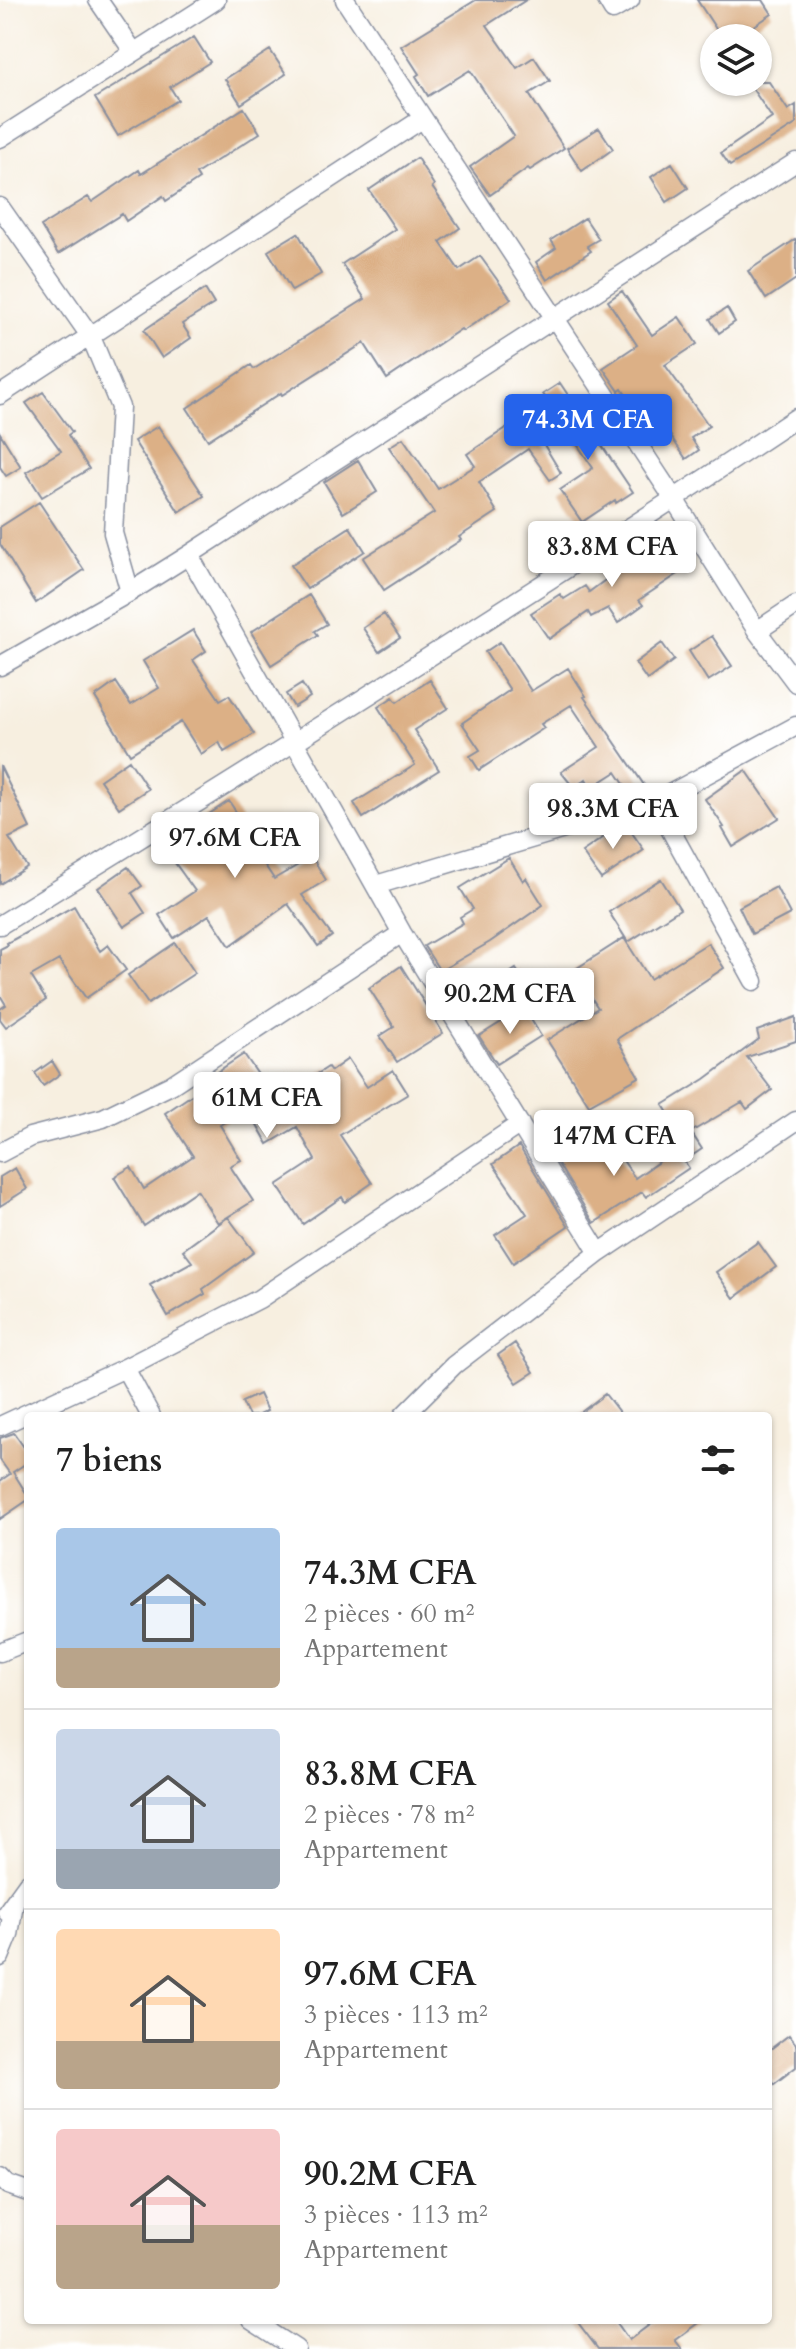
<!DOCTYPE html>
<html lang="fr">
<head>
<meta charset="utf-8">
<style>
  body { margin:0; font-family:Cardo,serif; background:#f6f6f6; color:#222; height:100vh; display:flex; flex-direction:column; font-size:30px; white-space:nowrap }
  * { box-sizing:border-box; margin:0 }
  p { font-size:26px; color:#767676 }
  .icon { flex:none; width:44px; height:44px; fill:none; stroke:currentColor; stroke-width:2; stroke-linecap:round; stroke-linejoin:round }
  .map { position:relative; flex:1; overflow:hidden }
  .sheet { position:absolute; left:24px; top:1412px; width:748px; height:912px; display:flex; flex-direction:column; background:#fff; border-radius:8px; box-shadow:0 2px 6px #0004 }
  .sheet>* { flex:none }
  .controls { position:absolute; left:700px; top:24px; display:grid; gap:16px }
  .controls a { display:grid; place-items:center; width:72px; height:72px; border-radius:50%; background:#fff; box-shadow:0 2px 6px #0004; font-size:40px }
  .price { position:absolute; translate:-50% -68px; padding:0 18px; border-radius:8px; background:#fff; color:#222; font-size:26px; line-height:52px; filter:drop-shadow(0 2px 4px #0008) }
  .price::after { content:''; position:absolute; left:50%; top:48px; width:24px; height:18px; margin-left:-12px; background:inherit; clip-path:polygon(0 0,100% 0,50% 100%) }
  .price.selected { background:#2563eb; color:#fff }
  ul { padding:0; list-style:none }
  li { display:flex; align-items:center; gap:24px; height:200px; padding:0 32px }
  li+li { border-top:2px solid #e0e0e0 }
  li span { display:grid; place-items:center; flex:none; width:224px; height:160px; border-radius:8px; color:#555 }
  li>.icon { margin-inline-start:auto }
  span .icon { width:96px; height:96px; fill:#fffc; stroke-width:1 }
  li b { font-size:34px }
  h2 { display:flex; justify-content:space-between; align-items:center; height:96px; padding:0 32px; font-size:34px }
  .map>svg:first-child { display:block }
  .building { fill:#dcb086 }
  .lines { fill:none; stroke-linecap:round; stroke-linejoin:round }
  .street-casing { stroke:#898f9f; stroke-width:21 }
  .street { stroke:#fff; stroke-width:18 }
</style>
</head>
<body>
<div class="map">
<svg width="796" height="2349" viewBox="0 0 796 2349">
  <rect width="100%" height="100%" fill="#fff"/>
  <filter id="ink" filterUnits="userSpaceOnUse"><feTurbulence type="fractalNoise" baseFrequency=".0125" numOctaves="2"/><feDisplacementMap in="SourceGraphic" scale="16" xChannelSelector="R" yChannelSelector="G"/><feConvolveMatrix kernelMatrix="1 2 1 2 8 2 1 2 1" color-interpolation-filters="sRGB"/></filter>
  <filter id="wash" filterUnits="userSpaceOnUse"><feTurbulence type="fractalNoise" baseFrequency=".006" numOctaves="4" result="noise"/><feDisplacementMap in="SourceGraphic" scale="32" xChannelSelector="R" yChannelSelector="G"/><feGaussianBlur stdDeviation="1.8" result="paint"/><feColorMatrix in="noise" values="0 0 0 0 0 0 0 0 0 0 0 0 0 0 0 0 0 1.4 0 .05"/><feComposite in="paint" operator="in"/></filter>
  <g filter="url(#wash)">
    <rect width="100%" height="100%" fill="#f7efe0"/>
    <g id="blocks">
      <path class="building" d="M476 0H526L487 25 517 68 534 57 550 81 529 94 564 148 530 170 528 168 490 195 470 167 514 136 470 70 428 96 416 76 419 74 401 46Z
        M697 0H763L772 14 736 38H722Z
        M194 37 210 62 170 87 178 100 118 136 95 98Z
        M270 50 286 74 241 104 225 79Z
        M748 82H769L788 110 796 105V124L730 166 721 153 772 118Z
        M244 108 260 133 196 174 199 179 166 201 163 196 126 221 122 214 58 254 41 226 88 197 92 202 139 170 141 174Z
        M599 128 613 149 582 171 567 148Z
        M417 158 434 185 432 187 460 228 440 242 459 270 480 256 511 299 463 331 461 329 387 379 364 343 282 395 281 393 208 440 187 408 251 365 254 369 365 299 342 264 395 229 369 190Z
        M672 163 688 188 667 202 651 177Z
        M585 218 599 239 587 246 591 251 547 280 536 262 556 248 551 240Z
        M298 233 321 274 292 291 268 251Z
        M796 239V279L766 299 748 271Z
        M205 289 214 304 182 324 191 338 162 358 144 330Z
        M622 291 652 335 679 317 697 344 665 365 709 426 691 438 699 450 686 459 646 399 634 407 622 389 619 391 603 368 637 345 608 301Z
        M727 308 735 322 719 333 710 319Z
        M560 383 633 492 616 503 615 500 582 522 560 490 593 468 543 394Z
        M43 392 72 432 68 435 89 469 42 497 26 472 61 451 26 403Z
        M526 415 561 473 550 480 528 449 479 482 497 512 459 537 461 540 384 590 363 558 434 513 389 447 403 438 438 489 475 466 467 454Z
        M158 426 204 496 179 512 134 441Z
        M0 433 21 467 6 476 0 467Z
        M358 460 377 492 343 513 324 482Z
        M39 502 84 570 36 603 0 544V527Z
        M350 527 365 551 307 589 291 565Z
        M650 531 678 574 639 600 643 605 618 623 608 608 591 617 588 612 549 639 531 613 560 594 564 599 585 586 589 592 631 561 623 549Z
        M309 595 327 624 315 631 318 635 271 665 251 632Z
        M384 614 400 638 379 652 363 628Z
        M193 630 206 651 193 660 220 700 229 695 254 734 224 752 219 742 201 754 181 722 130 754 95 697 116 682 131 705 159 688 143 661Z
        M712 636 732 666 708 681 689 651Z
        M500 642 531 691 568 668 586 696 584 697 644 785 630 793 616 772 591 788 586 779 574 788 561 772 599 747 571 705 541 724 544 728 479 770 470 756 480 750 462 723 510 690 485 652Z
        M662 643 674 660 647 680 635 663Z
        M430 680 448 708 414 730 439 770 363 818 354 803 415 765 378 707 393 697 397 702Z
        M302 684 310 697 294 707 286 694Z
        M129 760 148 789 119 808 100 780Z
        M0 766 30 828 9 838 27 867 0 884Z
        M746 770 779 818 733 847 722 828 724 827 705 799Z
        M229 801 256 843 252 846 274 879 312 857 326 880 302 895 332 936 318 946 288 904 230 946 209 915 174 938 159 915 195 891 160 842 188 823 191 826Z
        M625 823 644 850 601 879 582 852Z
        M509 858 523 881 526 878 543 905 490 942 440 971 424 946 463 923 460 917 473 909 460 888Z
        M128 867 142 886 132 893 145 913 124 927 98 888Z
        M661 879 680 909 628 942 609 912Z
        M776 887 790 914 752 934 739 907Z
        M74 906 100 951 108 945 126 970 86 998 59 960 31 976 46 1000 6 1027 0 1019V1009L6 1005 0 995V949L8 945 7 943Z
        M624 938 650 979 708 943 724 968 617 1039 639 1077 589 1105 547 1040 598 1008 574 970Z
        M175 943 195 973 148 1004 128 975Z
        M401 966 443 1033 397 1062 380 1036 394 1027 369 988Z
        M516 969 532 993 515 1005 499 980Z
        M524 1008 541 1036 497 1064 479 1036Z
        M796 1017V1041L747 1057 772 1090 747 1109 742 1102 691 1132 702 1149 687 1159 671 1135 679 1130 663 1105 705 1079 759 1039 757 1031Z
        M244 1054 276 1101 328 1067 331 1071 348 1059 367 1087 393 1070 408 1094 340 1135 372 1183 345 1202 342 1197 303 1224 277 1185 315 1160 297 1127 268 1144 247 1107 220 1125 241 1160 230 1166 253 1201 218 1223 197 1190 144 1226 114 1177 131 1167 144 1189 193 1156 165 1113 205 1086 202 1082Z
        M52 1061 60 1074 43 1086 35 1073Z
        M607 1137 635 1178 676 1150 689 1168 646 1197 642 1192 594 1223 557 1162 575 1151 578 1156Z
        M519 1146 568 1226 513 1263 495 1235 527 1214 493 1164Z
        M15 1168 27 1189 0 1206V1177Z
        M228 1217 254 1252 203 1289 205 1294 168 1316 150 1285 192 1262 183 1250Z
        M758 1242 776 1267 734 1298 716 1272Z
        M515 1343 534 1372 517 1383 498 1355Z
        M259 1394 267 1411 257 1416H249L242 1402Z
        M605 1394 622 1416H576Z
        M14 1433 28 1453V1462L13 1472 28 1496V1500L0 1519V1481L10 1474 0 1460V1438Z
        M789 2035 796 2044V2067L774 2084 768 2075V2051Z
        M576 2320H615L629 2340 656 2320H702L675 2340 682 2349H598Z"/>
    </g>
  </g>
  <g filter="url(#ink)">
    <use href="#blocks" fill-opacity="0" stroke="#898f9f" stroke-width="2"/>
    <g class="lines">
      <defs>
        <path id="street" d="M98 0 133 51
          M345 0 674 499 757 631 796 683
          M607 0 613 10 630 0
          M0 138 216 0
          M0 207 91 337 120 407 113 533 130 592
          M0 395 422 119
          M189 555 402 933 599 1253
          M757 631 796 605
          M0 666 130 592 189 555 796 162
          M655 802 754 981
          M376 885 655 802 796 726
          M0 925C268 760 534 593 796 418
          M0 1153 30 1137 103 1118 171 1085 402 933
          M125 1368 151 1416
          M403 1416 454 1365 599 1253 796 1121
          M0 1426 125 1368 259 1299 520 1124
          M0 1652 28 1641
          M7 1912 28 1883
          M0 1957 9 1935 14 1903
          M0 2177 8 2185 28 2192
          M251 2320 296 2349"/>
      </defs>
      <use href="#street" class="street-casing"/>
      <use href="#street" class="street"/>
    </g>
  </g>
</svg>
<div class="controls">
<a><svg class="icon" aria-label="layers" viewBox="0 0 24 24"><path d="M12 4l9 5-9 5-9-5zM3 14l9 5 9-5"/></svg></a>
</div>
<b class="price selected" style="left:588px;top:462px">74.3M CFA</b>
<b class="price" style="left:612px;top:589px">83.8M CFA</b>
<b class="price" style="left:613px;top:851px">98.3M CFA</b>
<b class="price" style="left:235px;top:880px">97.6M CFA</b>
<b class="price" style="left:510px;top:1036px">90.2M CFA</b>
<b class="price" style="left:267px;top:1140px">61M CFA</b>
<b class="price" style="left:614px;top:1178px">147M CFA</b>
<section class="sheet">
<h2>7 biens<svg class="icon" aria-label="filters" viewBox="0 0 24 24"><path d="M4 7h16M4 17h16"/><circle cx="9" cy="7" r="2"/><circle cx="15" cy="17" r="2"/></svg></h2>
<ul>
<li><span style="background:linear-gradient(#a9c7e8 75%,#b9a48a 0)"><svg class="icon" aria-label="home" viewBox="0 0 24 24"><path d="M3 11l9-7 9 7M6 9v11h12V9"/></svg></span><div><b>74.3M CFA</b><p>2 pièces · 60 m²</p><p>Appartement</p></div></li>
<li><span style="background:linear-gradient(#c9d6e8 75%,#9aa5b1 0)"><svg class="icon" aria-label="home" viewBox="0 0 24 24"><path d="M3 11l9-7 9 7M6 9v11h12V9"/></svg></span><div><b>83.8M CFA</b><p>2 pièces · 78 m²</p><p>Appartement</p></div></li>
<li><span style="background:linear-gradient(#ffd9b3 70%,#b9a48a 0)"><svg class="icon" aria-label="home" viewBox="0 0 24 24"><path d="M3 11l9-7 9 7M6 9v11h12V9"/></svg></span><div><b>97.6M CFA</b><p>3 pièces · 113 m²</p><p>Appartement</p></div></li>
<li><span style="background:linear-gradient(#f6c9c9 60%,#b9a48a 0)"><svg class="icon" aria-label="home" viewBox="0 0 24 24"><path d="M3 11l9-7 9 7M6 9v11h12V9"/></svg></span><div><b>90.2M CFA</b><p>3 pièces · 113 m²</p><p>Appartement</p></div></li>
</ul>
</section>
</div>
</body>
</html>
